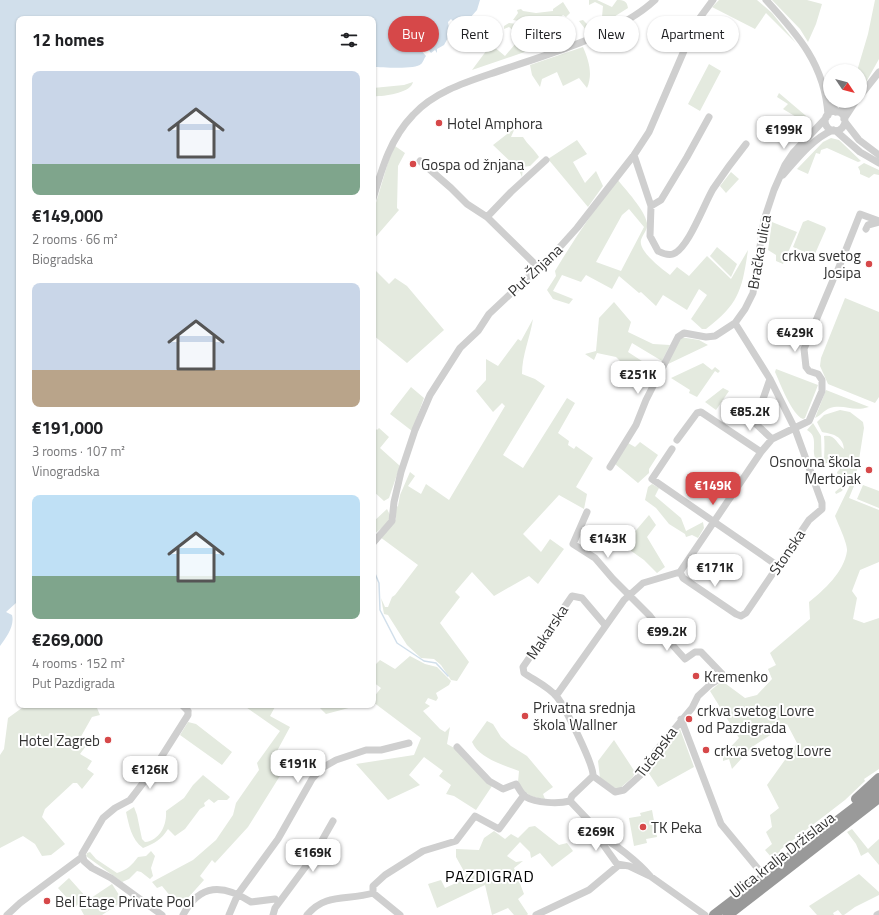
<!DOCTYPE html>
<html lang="en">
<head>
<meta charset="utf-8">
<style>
  body { margin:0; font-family:"Titillium Web",sans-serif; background:#f2f2f2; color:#202124; height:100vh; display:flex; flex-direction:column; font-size:15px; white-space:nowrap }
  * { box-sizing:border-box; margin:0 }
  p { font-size:13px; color:#757577 }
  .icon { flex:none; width:22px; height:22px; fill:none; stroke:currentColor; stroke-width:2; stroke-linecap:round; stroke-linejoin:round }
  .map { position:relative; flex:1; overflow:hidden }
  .side { position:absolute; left:16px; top:16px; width:360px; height:692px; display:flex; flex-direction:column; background:#fff; border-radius:8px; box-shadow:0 1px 3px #0004 }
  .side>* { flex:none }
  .guide { position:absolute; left:388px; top:16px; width:380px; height:36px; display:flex; gap:8px }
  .needle { width:26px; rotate:125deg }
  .buttons { position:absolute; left:823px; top:64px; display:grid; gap:8px }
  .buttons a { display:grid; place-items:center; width:44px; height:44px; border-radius:50%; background:#fff; box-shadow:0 1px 3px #0004; font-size:20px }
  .price { position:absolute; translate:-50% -34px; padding:0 9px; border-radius:8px; background:#fff; color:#222; font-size:13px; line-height:26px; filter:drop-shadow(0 1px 2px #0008) }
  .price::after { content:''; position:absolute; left:50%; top:24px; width:12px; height:9px; margin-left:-6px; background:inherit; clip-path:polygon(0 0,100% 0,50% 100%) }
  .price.selected { background:#d64849; color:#fff }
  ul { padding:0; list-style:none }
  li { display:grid; align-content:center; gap:8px; height:212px; padding:0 16px }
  li span { display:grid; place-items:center; height:124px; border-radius:8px; color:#555 }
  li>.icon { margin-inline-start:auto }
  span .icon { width:72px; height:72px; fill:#fffc; stroke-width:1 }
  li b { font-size:17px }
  h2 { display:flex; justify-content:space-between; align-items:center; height:48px; padding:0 16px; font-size:17px }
  .pill { padding:0 14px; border-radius:18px; background:#fff; box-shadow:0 1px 3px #0004; font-size:14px; line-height:36px }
  .pill.selected { background:#d64849; color:#fff }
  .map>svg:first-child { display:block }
  .green { fill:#e4eadf; fill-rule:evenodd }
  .water { fill:#d1dfeb }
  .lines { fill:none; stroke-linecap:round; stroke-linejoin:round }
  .stream { stroke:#d1dfeb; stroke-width:1.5 }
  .minor { stroke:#cfcfcf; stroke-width:7 }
  .highway { stroke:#999; stroke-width:10 }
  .poi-dot { fill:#d64849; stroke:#fff; stroke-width:1.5 }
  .labels { text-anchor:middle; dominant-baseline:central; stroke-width:4; stroke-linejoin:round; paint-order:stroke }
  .poi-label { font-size:15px; fill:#323232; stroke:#fff; text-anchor:start }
  .street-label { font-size:15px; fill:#323232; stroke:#fff }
  .neighbourhood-label { font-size:16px; letter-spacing:1px; fill:#000; stroke:#fff }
</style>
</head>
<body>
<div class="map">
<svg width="879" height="915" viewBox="0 0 879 915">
  <rect width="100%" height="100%" fill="#fff"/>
  <path class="green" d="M589 0H597L612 7 617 0C624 0 627 1 628 8L609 20 586 30 579 21 583 20 588 25 602 17 603 6 595 2 589 5Z
    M719 0H757L772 13 796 43 766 13 755 29 712 7Z
    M772 0H807L822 4 816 24 808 42 800 29Z
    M875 0H879V59L865 84 860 79V71H857L868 34Z
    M563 2 570 13 566 17 563 15 550 28 553 31 547 36 535 24 513 20 518 13 517 10 521 9 523 11 536 13 553 11V9Z
    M509 23 533 26 545 38 543 41 545 45 472 70 501 31 503 33 493 46 505 56 521 37 509 27 504 29V26Z
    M583 47C589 61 593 74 587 88L579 78 563 86 557 72 542 79 540 87 532 75 530 65Z
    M709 64 721 71 700 111 688 104Z
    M413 82C411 93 383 97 373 96V88L404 85Z
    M779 93 812 121 795 137 792 135 806 120 801 116 798 118 783 109 788 104 777 97Z
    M515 128 511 137H523C528 145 534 149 539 157L530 166 523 167 522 177 519 170 493 145Z
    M831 138 839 140 861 161 858 162 827 148 821 150 820 154 816 153 808 174 797 169 823 142Z
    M577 140 587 154 573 162 585 183 596 171 603 186 588 207 548 159Z
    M395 146 405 153 398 166 397 208 399 210 373 240V213L389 159Z
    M864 163 879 170V175L874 174 869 178 860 174V171L858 167Z
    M731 172 739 179 726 193 720 186Z
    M617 179C625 189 645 210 647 223 648 230 643 234 641 240 638 251 662 269 670 275L677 267 689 276 707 256 731 279 748 250C742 290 739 304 706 329H702L691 319 707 295 699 289 687 310 663 295 656 306 641 292 639 293 619 276 612 289 586 275 581 282 562 275 553 291 573 299 569 304 553 299 547 290 556 276 555 271C574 239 595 209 617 179ZM629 209 644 227 621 271 596 262 622 215Z
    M808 220 825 227 826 229 814 256 793 247 803 222Z
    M772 222 797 232 783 264 776 261V255L768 250Z
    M717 247 737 264 731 277 710 256Z
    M373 268 389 284 395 278 407 286 444 330 407 363 373 335Z
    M845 298 879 312V397L875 403 828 384 820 366 821 358Z
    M614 302 631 322 628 332 653 344 670 345 662 361 632 343 628 352 645 363 634 375 616 357 597 353 594 360 585 354 596 351 599 318Z
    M533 319C530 338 522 355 522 374L535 379 545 386 503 455 523 468 567 398 575 403 558 433 569 441 568 445 574 449 576 446 593 458 576 487 587 494 584 509 559 495 523 534 541 552 550 539 564 549 538 584 529 576 494 596 472 572 455 592 460 597 440 623 469 662 457 681 451 680 441 665 434 659 421 658 407 645 388 615 384 614 381 598 385 607H388L392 597 395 595 418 565 380 537 396 519 395 508 398 506 400 495 410 472 415 476 408 486 421 494 426 484 449 500 505 406 502 403 493 412 476 391 486 380V359L498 366 518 339 521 341Z
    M680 337 699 340 708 345 666 365Z
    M703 363 712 370 715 367 720 371 718 373 715 371 697 397 689 393 690 390 671 378Z
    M776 369 818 385 805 418 803 419C792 415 780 383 775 372Z
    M411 387 424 398 412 431 390 414Z
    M723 388 729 391 716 410 705 402Z
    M826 390 869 407C853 412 847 405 834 407 825 408 822 415 815 418Z
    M840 410 850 412 863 422 864 428 858 466 854 480 849 478 842 491 836 494 835 492 841 487 837 472 840 469 838 466 833 467 830 462 824 464C824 454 825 446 824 436 835 434 836 443 844 449 843 436 833 434 822 432L817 422 824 415Z
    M813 423 821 436 822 466 819 468C817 462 813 456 814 449 814 440 815 435 807 430Z
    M373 426 377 430 379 428 389 437 380 448 400 466 389 498 384 501 373 491Z
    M640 442 658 455 649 469V473L638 483 615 464 628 443 635 447Z
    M652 484 659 488 655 496 681 518 686 531 703 522 704 528 698 538 692 535 686 537 685 534 669 524 656 508 645 500 648 487Z
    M850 485 854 486 849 498 879 510V562L860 570 852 591 857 598 853 619 864 623 879 618V769L864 779 865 781 845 800 780 850V852L772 858 765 850 772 844 766 832 772 827 770 815 779 808 767 785 797 743 787 724 752 747 732 769 729 759 723 761V755L739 738 710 691 722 681 745 698 757 695 772 679 768 669 776 665 770 653 810 619 809 602C824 590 844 572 847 551 848 544 838 524 835 516Z
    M863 485 879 491V508L857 499Z
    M387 509 390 515 388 523 373 535V522Z
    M649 515 656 525 647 537 665 567 657 573 644 560 627 548 624 543 630 534 632 535Z
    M410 656 425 664 437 667 451 681 449 685 436 693 438 698 436 701 428 698 425 703 430 706 423 711 440 729 445 732 450 727 447 744 458 750 492 786 476 810 454 796 446 794 451 785 439 776 443 771 424 757 409 775 420 785 388 800 356 764 414 755 421 738 373 702V698L381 688 373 682V667L380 660 395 669Z
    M26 705H103L97 708 100 715 92 717 79 740 86 746 80 754 92 761 87 769 94 774 82 789 77 783H73L45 809 42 817 65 844 51 855 42 856 35 844 23 836 0 848V755L4 749 8 718Z
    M243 705H276L270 716 290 727 277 751 294 758 283 771 248 827 215 863 212 860 200 876 204 880 187 899 176 903 162 886 157 888 152 882 193 860 216 840 233 815 236 803 259 770 257 763 280 731Z
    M317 705H360L326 714Z
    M487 721 493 724 501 737 511 746 527 756 553 787 543 794 545 799C532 798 524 794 518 782L519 771C503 765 479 758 472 742Z
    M188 722 196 724 232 752 222 765 180 735Z
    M680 729 694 767 658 787 648 772 664 747Z
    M614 740 635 772 633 777 618 790 600 778 598 761Z
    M203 775 230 797 227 800H218L214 803 209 799 204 803 205 806 200 809 185 829 175 836 168 829C161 840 155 843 143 848 131 839 129 825 126 812L134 807 137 815 142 839 145 842C160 840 167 825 166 811L184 798 193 785Z
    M652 810 657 837 646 839 647 843 634 846 629 818 641 816 640 813Z
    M535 826 559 845 567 843 573 851 552 867 540 853 531 858 530 852 520 842 507 856 516 862 523 861 514 868 524 894 518 899 528 914 527 915H514L508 908 492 915 485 885 437 908 428 884 441 880 445 888 456 883 466 875 456 857V849L479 850 484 838 494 831 505 839 511 834 518 838 529 827Z
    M852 829 868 849 879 839V865L868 852 861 856 856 844 847 832Z
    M151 851 155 856 151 868 153 876 150 879 141 872 137 871 129 879 122 882 86 856 87 853 90 852 96 859 117 873C127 870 132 865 138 857L146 856Z
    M859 874 879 892V895L855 907 844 915H842L838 910 833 913 834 915H817L809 906Z
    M69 878 86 897 75 907 58 888Z
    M112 884 123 901 102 915H84L79 906Z"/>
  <path class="water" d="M0 0H480L477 10 462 27 459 28 457 25 459 23 458 21 455 23 451 19 448 22 449 28 453 31 451 33 455 35 454 36H449L444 45 437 49V53L435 50 431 53 423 43 420 49 426 56C424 58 423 63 421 64 416 70 381 67 373 67V19H19V604L16 603 6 612 12 615C15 626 6 638 0 646Z"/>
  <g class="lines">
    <path class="stream" d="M373 569 379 583 380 610 397 643 424 661 436 663 448 676"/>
    <path class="minor" d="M766 0C798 35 825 65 828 115
      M860 96 879 72
      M831 101 836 112
      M825 121a10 10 0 1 1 20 0a10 10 0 1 1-20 0Z
      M839 112 855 101
      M844 119 855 102
      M845 122 859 140 879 155
      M836 131 860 152 879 163
      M634 155 651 206 650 236 658 251C662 253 667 256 673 254 688 249 704 204 713 189 723 174 734 159 746 144
      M420 161 451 188 467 204 487 217 538 267
      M783 175C797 159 812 139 833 130
      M373 199C382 168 390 139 413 115 433 93 463 83 490 74 541 56 615 37 655 0
      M651 206 661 200 687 157 709 117
      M487 217 511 192 546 160
      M866 229 868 225 879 222
      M837 272 860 214 879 221
      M770 379 756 419V424L772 439
      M677 440 697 413 701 412 761 452
      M672 449 652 479 778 566
      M610 467 636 425 646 400 678 337 684 333 706 337 715 336 735 323 745 309 753 293 764 220 774 190 785 165 793 153 826 118
      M587 512 573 544 595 558 613 579 650 616 667 639 685 659 695 652H701L724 676 711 684 698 696 692 708 656 751 645 771 624 790 615 792 593 776
      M373 543 392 521 394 502 401 472 415 430 430 395 460 348 478 331 489 314 559 248 577 228 634 155 649 132 696 23 713 0
      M680 572 683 578 736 614 741 616 746 613 809 520 822 509V503L795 429 770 379 735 323
      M680 572 761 452 772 439 809 421 822 391V380L818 374 809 371 806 367 804 349 833 280
      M556 696 624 600 643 583 680 572
      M182 705 188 711
      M681 719 721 824 764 876
      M457 747 489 781 503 789 516 784C519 788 521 794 526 797 536 803 558 804 570 801
      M593 776C594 765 565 707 557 697 549 687 534 680 524 673L523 667 572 596 582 598 605 625
      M570 801 588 820 597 836C612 840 640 864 650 876L705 915
      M570 801 572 796 593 776
      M597 836 617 864 629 866 650 876
      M373 893V886L385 875 423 851 456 841 475 816 499 829 524 795
      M373 893 400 915
      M7 915 20 903 82 857
      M162 915 111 878 92 868 84 861 82 854 103 818 115 808 130 800 140 787 155 767 188 715V711
      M183 915C200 883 223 884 251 902L275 899
      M229 915 238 894 278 839 312 779 322 768 336 760 366 750H381L409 743
      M273 915 275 908 312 858 333 821
      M307 915C326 892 348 901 373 893
      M536 915 589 890 619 865
      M877 915 879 914"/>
    <path class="highway" d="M856 799 879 778
      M714 915 879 789
      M728 915 879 798"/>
  </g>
  <g class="poi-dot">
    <circle cx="439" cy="123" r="4"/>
    <circle cx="413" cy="164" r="4"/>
    <circle cx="869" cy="264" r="4"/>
    <circle cx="869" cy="470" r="4"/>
    <circle cx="696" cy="676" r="4"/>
    <circle cx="525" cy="716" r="4"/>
    <circle cx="689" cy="719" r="4"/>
    <circle cx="108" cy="740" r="4"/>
    <circle cx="706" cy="750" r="4"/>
    <circle cx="643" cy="827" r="4"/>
    <circle cx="47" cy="901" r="4"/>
  </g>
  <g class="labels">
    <g class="poi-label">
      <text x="447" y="123">Hotel Amphora</text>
      <text x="421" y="164">Gospa od žnjana</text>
      <text x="861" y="255" text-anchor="end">crkva svetog<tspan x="861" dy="17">Josipa</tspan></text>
      <text x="861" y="461" text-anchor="end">Osnovna škola<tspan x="861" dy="17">Mertojak</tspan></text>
      <text x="704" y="676">Kremenko</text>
      <text x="533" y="707">Privatna srednja<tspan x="533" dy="17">škola Wallner</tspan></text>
      <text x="697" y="710">crkva svetog Lovre<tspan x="697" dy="17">od Pazdigrada</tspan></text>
      <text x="100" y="740" text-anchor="end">Hotel Zagreb</text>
      <text x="714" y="750">crkva svetog Lovre</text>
      <text x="651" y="827">TK Peka</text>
      <text x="55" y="901">Bel Etage Private Pool</text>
    </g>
    <g class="street-label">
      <text transform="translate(759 252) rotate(-80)">Bračka ulica</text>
      <text transform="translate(535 270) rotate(-43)">Put Žnjana</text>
      <text transform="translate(787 552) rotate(-56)">Stonska</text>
      <text transform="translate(547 632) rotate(-56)">Makarska</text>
      <text transform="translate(656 752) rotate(-53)">Tučepska</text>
      <text transform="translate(782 855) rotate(-38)">Ulica kralja Držislava</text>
    </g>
    <g class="neighbourhood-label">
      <text x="490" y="876">PAZDIGRAD</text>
    </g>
  </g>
</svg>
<div class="buttons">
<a><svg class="needle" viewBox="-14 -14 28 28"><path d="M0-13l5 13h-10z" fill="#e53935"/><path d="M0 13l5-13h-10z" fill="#757577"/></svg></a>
</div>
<b class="price" style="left:784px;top:150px">€199K</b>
<b class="price" style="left:795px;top:353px">€429K</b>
<b class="price" style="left:638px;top:395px">€251K</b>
<b class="price" style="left:750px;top:432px">€85.2K</b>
<b class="price selected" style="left:713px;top:506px">€149K</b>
<b class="price" style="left:608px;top:559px">€143K</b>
<b class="price" style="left:715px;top:588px">€171K</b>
<b class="price" style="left:667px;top:652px">€99.2K</b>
<b class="price" style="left:298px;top:784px">€191K</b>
<b class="price" style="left:150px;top:790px">€126K</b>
<b class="price" style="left:596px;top:852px">€269K</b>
<b class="price" style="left:313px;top:873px">€169K</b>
<div class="guide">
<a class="pill selected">Buy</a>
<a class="pill">Rent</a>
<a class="pill">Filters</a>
<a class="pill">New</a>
<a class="pill">Apartment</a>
</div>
<section class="side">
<h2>12 homes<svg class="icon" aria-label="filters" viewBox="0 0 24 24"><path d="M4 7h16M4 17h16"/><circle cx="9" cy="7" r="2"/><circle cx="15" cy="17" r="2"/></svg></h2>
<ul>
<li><span style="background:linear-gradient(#c9d6e8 75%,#7fa58c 0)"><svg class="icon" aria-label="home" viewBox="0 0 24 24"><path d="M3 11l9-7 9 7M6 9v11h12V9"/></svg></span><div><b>€149,000</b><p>2 rooms · 66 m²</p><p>Biogradska</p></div></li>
<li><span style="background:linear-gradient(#c9d6e8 70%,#b9a48a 0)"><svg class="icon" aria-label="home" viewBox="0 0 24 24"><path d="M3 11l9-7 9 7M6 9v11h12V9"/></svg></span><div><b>€191,000</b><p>3 rooms · 107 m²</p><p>Vinogradska</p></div></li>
<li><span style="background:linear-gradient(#bfe0f5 65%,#7fa58c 0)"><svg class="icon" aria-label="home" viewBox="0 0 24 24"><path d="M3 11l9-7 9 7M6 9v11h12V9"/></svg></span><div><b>€269,000</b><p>4 rooms · 152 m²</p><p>Put Pazdigrada</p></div></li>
</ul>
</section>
</div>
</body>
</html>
